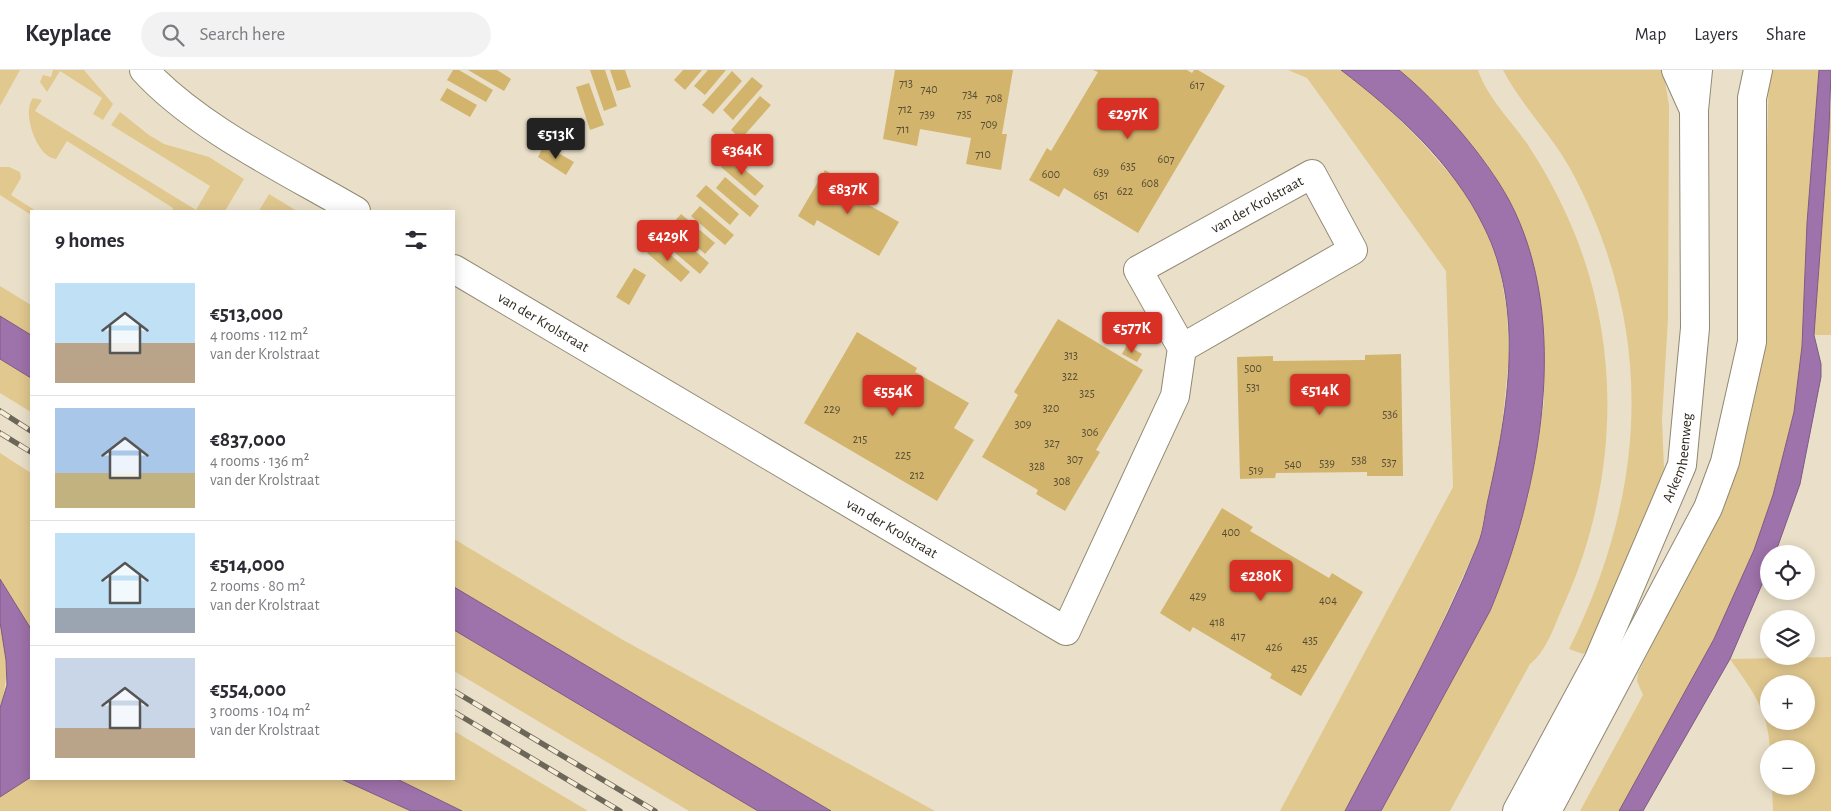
<!DOCTYPE html>
<html lang="en">
<head>
<meta charset="utf-8">
<style>
  body { margin:0; font-family:"Alegreya Sans",sans-serif; background:#f2f2f3; color:#2b2b33; height:100vh; display:flex; flex-direction:column; font-size:19px; white-space:nowrap }
  * { box-sizing:border-box; margin:0 }
  p { font-size:16px; color:#7c7c81 }
  .icon { flex:none; width:28px; height:28px; fill:none; stroke:currentColor; stroke-width:2; stroke-linecap:round; stroke-linejoin:round }
  .map { position:relative; flex:1; overflow:hidden }
  .sheet { position:absolute; left:30px; top:140px; width:425px; height:570px; display:flex; flex-direction:column; background:#fff; border-radius:0px; box-shadow:0 2px 12px #0003 }
  .sheet>* { flex:none }
  .fabs { position:absolute; left:1760px; top:475px; display:grid; gap:10px }
  .fabs a { display:grid; place-items:center; width:55px; height:55px; border-radius:50%; background:#fff; box-shadow:0 2px 12px #0003; font-size:25px }
  .price { position:absolute; translate:-50% -42px; padding:0 11px; border-radius:5px; background:#d93025; color:#fff; font-size:16px; line-height:32px; filter:drop-shadow(0 1px 2px #0008) }
  .price::after { content:''; position:absolute; left:50%; top:30px; width:15px; height:11px; margin-left:-8px; background:inherit; clip-path:polygon(0 0,100% 0,50% 100%) }
  .price.selected { background:#222; color:#fff }
  ul { padding:0; list-style:none }
  li { display:flex; align-items:center; gap:15px; height:125px; padding:0 25px }
  li+li { border-top:1px solid #e1e1e2 }
  li span { display:grid; place-items:center; flex:none; width:140px; height:100px; border-radius:0px; color:#555 }
  li>.icon { margin-inline-start:auto }
  span .icon { width:60px; height:60px; fill:#fffc; stroke-width:1 }
  li b { font-size:21px }
  h2 { display:flex; justify-content:space-between; align-items:center; height:60px; padding:0 25px; font-size:21px }
  header { display:flex; align-items:center; gap:30px; box-sizing:border-box; height:70px; padding:0 25px; background:#fff; border-bottom:1px solid #e1e1e2 }
  header strong { font-size:24px }
  nav { display:flex; gap:28px; margin-inline-start:auto; font-size:18px }
  .search { width:350px; height:45px; background:#f2f2f3; display:flex; align-items:center; gap:12px; box-sizing:border-box; padding:0 18px; border-radius:28px; color:#7c7c81; font-size:19px }
  .map>svg:first-child { display:block }
  .green { fill:#e1c88f; fill-rule:evenodd }
  .water { fill:#9e72aa; stroke:#7c5c81 }
  .building { fill:#d2b46d }
  .lines { fill:none; stroke-linecap:round; stroke-linejoin:round }
  .minor-casing { stroke:#918873; stroke-width:30 }
  .major-casing { stroke:#918873; stroke-width:30 }
  .minor { stroke:#fff; stroke-width:28 }
  .major { stroke:#fff; stroke-width:28 }
  .rail-casing { stroke:#6d675a; stroke-width:5.5 }
  .rail { stroke:#f7edd6; stroke-width:4; stroke-dasharray:11; stroke-linecap:butt }
  .labels { text-anchor:middle; dominant-baseline:central; stroke-width:4; stroke-linejoin:round; paint-order:stroke }
  .number-label { font-size:12px; fill:#564c33 }
  .street-label { font-size:15px; fill:#2d2920; stroke:#f7edd6 }
</style>
</head>
<body>
<header>
<strong>Keyplace</strong>
<div class="search"><svg class="icon" aria-label="search" viewBox="0 0 24 24"><circle cx="10" cy="10" r="6"/><path d="M15 15l6 6"/></svg>Search here</div>
<nav><a>Map</a><a>Layers</a><a>Share</a></nav>
</header>
<div class="map">
<svg width="1831" height="741" viewBox="0 0 1831 741">
  <rect width="100%" height="100%" fill="#eae0c9"/>
  <path class="green" d="M0 0H20L0 36Z
    M53 0H84L113 34 103 50 93 44 102 28 60 1 47 22 40 12 43 5 51 7Z
    M1288 0H1341L1378 28 1418 68 1458 113 1485 157 1500 200 1507 242 1509 286 1500 376 1479 471 1431 577 1345 741H1280L1453 417 1446 201 1307 8Z
    M1399 0H1478C1488 29 1511 50 1528 75 1543 98 1557 123 1568 148 1623 270 1619 411 1565 532 1555 553 1548 580 1530 594L1450 741H1381L1490 541 1528 427 1544 332V285L1539 222 1528 177 1509 131 1486 93 1445 46Z
    M1503 0H1663L1669 35 1668 249 1662 349 1664 398 1662 408 1589 580 1583 584 1569 579C1648 420 1656 259 1571 100 1552 65 1521 35 1503 0Z
    M1769 0H1819L1807 153 1802 276 1794 342 1773 425 1754 480 1714 569 1619 741H1580L1643 625 1637 611 1638 603 1709 461 1764 196Z
    M33 28 42 30 35 41 196 140 210 116 111 55 120 42 149 65 164 74 209 87 244 109 225 141H172L173 138 67 71 56 89C37 88 21 42 33 28Z
    M1831 30V265H1814L1829 60Z
    M0 97H9L20 102 21 108 11 125 36 141H31V145L0 125Z
    M269 124 297 141H259Z
    M0 216 31 235V265L0 246Z
    M0 289 31 308V342L0 323Z
    M0 383 31 403V559L0 509Z
    M454 469 623 570 935 741H831L454 517Z
    M0 552C8 583 9 608 0 638Z
    M454 560 758 741H689L454 601Z
    M1831 587V741H1773L1772 716H1806V679H1770C1768 640 1752 620 1730 589ZM1769 614H1806V651H1769Z
    M454 661 588 741H462L397 709H454Z
    M31 707V709H341L411 741H0V727Z"/>
  <path class="water" d="M1341 0H1399C1438 32 1485 86 1509 130 1573 250 1540 422 1490 541L1381 741H1345C1391 653 1441 566 1478 474 1484 459 1485 441 1489 425 1508 340 1525 239 1484 157 1453 93 1396 42 1341 0Z
    M1819 0H1831L1829 60 1814 265 1821 294V307L1800 414 1775 484H1769V498L1730 589 1643 741H1619L1714 569 1754 480 1773 425 1794 342 1802 276 1807 153Z
    M0 246 31 265V308L0 289Z
    M0 509 31 559V707L0 727V638L7 615 6 590 0 552Z
    M454 517 831 741H758L454 560Z
    M341 709H397L462 741H411Z"/>
  <path class="building" d="M453 0H459L493 20 486 32 447 10Z
    M468 0H497L511 9 504 21Z
    M590 0H605L617 36 604 41Z
    M610 0H625L631 17 617 21Z
    M683 0H702L685 20 674 10Z
    M708 0H726L705 25 694 16Z
    M895 0H1013L1002 64H1007L1001 100 966 94 971 68 920 59 917 76 883 69Z
    M1093 0H1187L1192 3 1194 0H1198L1225 16 1138 163 1064 118 1059 127 1029 110 1047 78 1051 81 1098 2Z
    M732 1 742 11 713 44 702 35Z
    M752 7 763 16 733 50 723 40Z
    M589 13 604 55 590 60 576 17Z
    M447 18 477 35 470 47 440 30Z
    M760 26 771 35 741 69 731 60Z
    M544 75 574 92 566 105 538 87Z
    M730 87 764 116 755 126 721 97Z
    M825 100 841 110 837 117 899 152 879 186 817 150 814 156 798 146Z
    M725 107 759 136 750 147 716 118Z
    M706 115 739 144 730 155 696 126Z
    M700 136 734 165 725 175 691 146Z
    M681 144 715 173 705 184 672 154Z
    M676 164 709 193 700 204 666 175Z
    M656 172 690 202 681 212 647 183Z
    M634 198 646 205 629 235 616 227Z
    M1058 249 1143 300 1096 380 1100 382 1065 441 1036 424 1038 420 982 387 1018 325 1014 322Z
    M857 262 917 298 915 302 969 333 954 358 974 370 937 431 804 353Z
    M1127 275 1142 284 1137 292 1122 284Z
    M1401 284 1403 406H1367V402L1276 403 1275 408 1240 409 1237 287 1273 286V291L1365 290V285Z
    M1222 438 1253 457 1250 461 1329 508 1332 503 1363 522 1301 626 1270 608 1272 604 1193 557 1190 562 1160 543Z"/>
  <g class="lines">
    <defs>
      <g id="minor">
        <path d="M144 0C197 58 288 101 356 141"/>
        <path id="s1" d="M454 199 1066 561 1175 326 1182 278 1138 200 1312 104 1353 180 1182 278"/>
      </g>
      <g id="major">
        <path d="M1676 0 1694 40"/>
        <path id="s2" d="M1517 741 1598 591 1682 395 1695 258 1694 40 1698 0"/>
        <path d="M1547 741 1708 438 1725 392 1752 272V28L1758 0"/>
      </g>
    </defs>
    <use href="#minor" class="minor-casing"/>
    <use href="#major" class="major-casing"/>
    <use href="#minor" class="minor"/>
    <use href="#major" class="major"/>
    <defs>
      <path id="rail" d="M0 341 31 361
        M0 363 31 382
        M454 621 655 741
        M454 642 620 741"/>
    </defs>
    <use href="#rail" class="rail-casing"/>
    <use href="#rail" class="rail"/>
  </g>
  <g class="labels">
    <g class="number-label">
      <text x="906" y="13">713</text>
      <text x="1197" y="15">617</text>
      <text x="929" y="19">740</text>
      <text x="970" y="24">734</text>
      <text x="994" y="28">708</text>
      <text x="905" y="39">712</text>
      <text x="927" y="44">739</text>
      <text x="964" y="44">735</text>
      <text x="989" y="54">709</text>
      <text x="903" y="59">711</text>
      <text x="983" y="84">710</text>
      <text x="1166" y="89">607</text>
      <text x="1128" y="96">635</text>
      <text x="1101" y="102">639</text>
      <text x="1051" y="104">600</text>
      <text x="1150" y="113">608</text>
      <text x="1125" y="121">622</text>
      <text x="1101" y="125">651</text>
      <text x="1071" y="285">313</text>
      <text x="1253" y="298">500</text>
      <text x="1070" y="306">322</text>
      <text x="1253" y="317">531</text>
      <text x="1087" y="323">325</text>
      <text x="1051" y="338">320</text>
      <text x="832" y="339">229</text>
      <text x="1390" y="344">536</text>
      <text x="1023" y="354">309</text>
      <text x="1090" y="362">306</text>
      <text x="860" y="369">215</text>
      <text x="1052" y="373">327</text>
      <text x="903" y="385">225</text>
      <text x="1075" y="389">307</text>
      <text x="1359" y="390">538</text>
      <text x="1389" y="392">537</text>
      <text x="1327" y="393">539</text>
      <text x="1293" y="394">540</text>
      <text x="1037" y="396">328</text>
      <text x="1256" y="400">519</text>
      <text x="917" y="405">212</text>
      <text x="1062" y="411">308</text>
      <text x="1231" y="462">400</text>
      <text x="1198" y="526">429</text>
      <text x="1328" y="530">404</text>
      <text x="1217" y="552">418</text>
      <text x="1238" y="566">417</text>
      <text x="1310" y="570">435</text>
      <text x="1274" y="577">426</text>
      <text x="1299" y="598">425</text>
    </g>
    <g class="street-label">
      <text stroke="none"><textPath href="#s1" startOffset="1244">van der Krolstraat</textPath></text>
      <text stroke="none"><textPath href="#s1" startOffset="104">van der Krolstraat</textPath></text>
      <text stroke="none"><textPath href="#s2" startOffset="390">Arkemheenweg</textPath></text>
      <text stroke="none"><textPath href="#s1" startOffset="509">van der Krolstraat</textPath></text>
    </g>
  </g>
</svg>
<div class="fabs">
<a><svg class="icon" aria-label="locate" viewBox="0 0 24 24"><circle cx="12" cy="12" r="6"/><path d="M12 2v4M12 18v4M2 12h4M18 12h4"/></svg></a>
<a><svg class="icon" aria-label="layers" viewBox="0 0 24 24"><path d="M12 4l9 5-9 5-9-5zM3 14l9 5 9-5"/></svg></a>
<a>+</a>
<a>−</a>
</div>
<b class="price" style="left:1128px;top:70px">€297K</b>
<b class="price selected" style="left:556px;top:90px">€513K</b>
<b class="price" style="left:742px;top:106px">€364K</b>
<b class="price" style="left:848px;top:145px">€837K</b>
<b class="price" style="left:668px;top:192px">€429K</b>
<b class="price" style="left:1132px;top:284px">€577K</b>
<b class="price" style="left:1320px;top:346px">€514K</b>
<b class="price" style="left:893px;top:347px">€554K</b>
<b class="price" style="left:1261px;top:532px">€280K</b>
<section class="sheet">
<h2>9 homes<svg class="icon" aria-label="filters" viewBox="0 0 24 24"><path d="M4 7h16M4 17h16"/><circle cx="9" cy="7" r="2"/><circle cx="15" cy="17" r="2"/></svg></h2>
<ul>
<li><span style="background:linear-gradient(#bfe0f5 60%,#b9a48a 0)"><svg class="icon" aria-label="home" viewBox="0 0 24 24"><path d="M3 11l9-7 9 7M6 9v11h12V9"/></svg></span><div><b>€513,000</b><p>4 rooms · 112 m²</p><p>van der Krolstraat</p></div></li>
<li><span style="background:linear-gradient(#a9c7e8 65%,#c2b280 0)"><svg class="icon" aria-label="home" viewBox="0 0 24 24"><path d="M3 11l9-7 9 7M6 9v11h12V9"/></svg></span><div><b>€837,000</b><p>4 rooms · 136 m²</p><p>van der Krolstraat</p></div></li>
<li><span style="background:linear-gradient(#bfe0f5 75%,#9aa5b1 0)"><svg class="icon" aria-label="home" viewBox="0 0 24 24"><path d="M3 11l9-7 9 7M6 9v11h12V9"/></svg></span><div><b>€514,000</b><p>2 rooms · 80 m²</p><p>van der Krolstraat</p></div></li>
<li><span style="background:linear-gradient(#c9d6e8 70%,#b9a48a 0)"><svg class="icon" aria-label="home" viewBox="0 0 24 24"><path d="M3 11l9-7 9 7M6 9v11h12V9"/></svg></span><div><b>€554,000</b><p>3 rooms · 104 m²</p><p>van der Krolstraat</p></div></li>
</ul>
</section>
</div>
</body>
</html>
